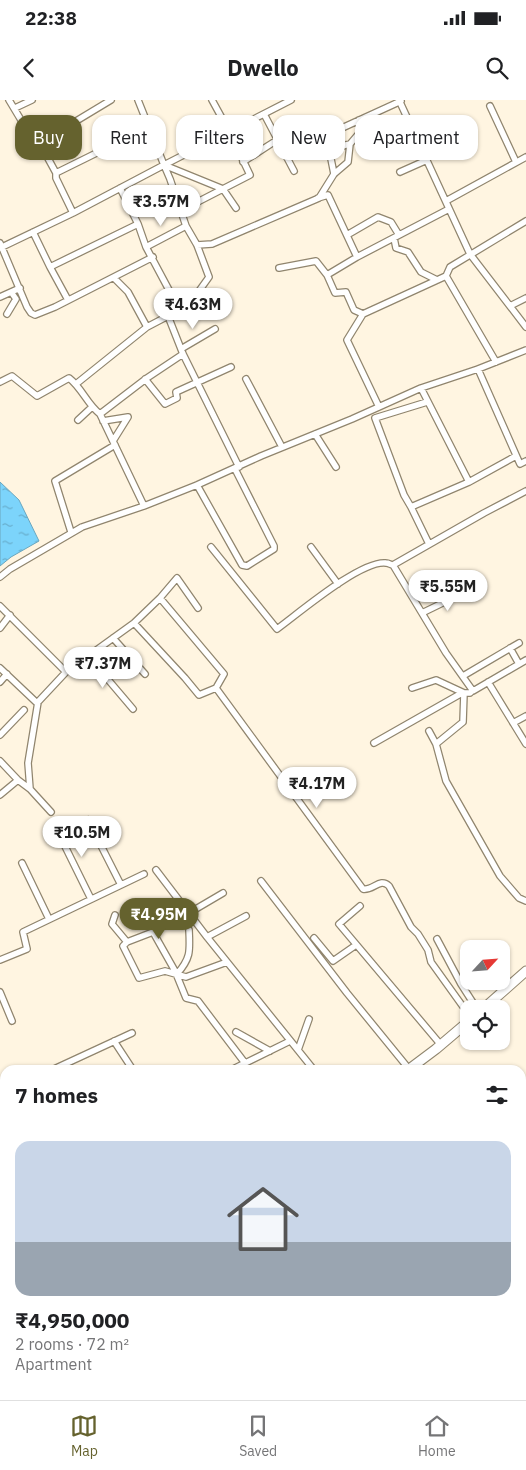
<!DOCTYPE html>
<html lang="en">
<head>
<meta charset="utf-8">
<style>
  body { margin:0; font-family:"IBM Plex Sans",sans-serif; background:#f6f6f6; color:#202124; height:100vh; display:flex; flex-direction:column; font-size:19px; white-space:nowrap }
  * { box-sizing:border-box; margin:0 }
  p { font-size:16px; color:#757577 }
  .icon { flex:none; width:28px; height:28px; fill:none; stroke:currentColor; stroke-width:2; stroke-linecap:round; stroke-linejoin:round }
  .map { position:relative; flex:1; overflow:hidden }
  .drawer { position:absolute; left:0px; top:965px; width:526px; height:335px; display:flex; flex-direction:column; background:#fff; border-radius:15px 15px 0 0; box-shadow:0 1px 4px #0004 }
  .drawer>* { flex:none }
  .guide { position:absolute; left:15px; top:15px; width:496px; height:45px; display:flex; gap:10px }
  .needle { width:32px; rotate:64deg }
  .buttons { position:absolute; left:460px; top:840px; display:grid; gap:10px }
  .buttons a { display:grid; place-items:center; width:50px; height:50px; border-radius:10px; background:#fff; box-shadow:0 1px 4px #0004; font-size:25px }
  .price { position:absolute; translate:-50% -42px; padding:0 11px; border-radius:18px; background:#fff; color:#222; font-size:16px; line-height:32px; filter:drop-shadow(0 1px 2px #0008) }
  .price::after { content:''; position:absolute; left:50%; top:30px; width:15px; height:11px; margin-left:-8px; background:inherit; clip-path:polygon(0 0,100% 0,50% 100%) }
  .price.active { background:#65622e; color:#fff }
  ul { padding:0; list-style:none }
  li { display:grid; align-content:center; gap:10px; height:265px; padding:0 15px }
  li span { display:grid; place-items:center; height:155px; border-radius:15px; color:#555 }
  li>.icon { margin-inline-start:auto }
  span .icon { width:90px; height:90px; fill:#fffc; stroke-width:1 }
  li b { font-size:21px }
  h2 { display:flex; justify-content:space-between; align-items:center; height:60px; padding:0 15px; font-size:21px }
  .chip { padding:0 18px; border-radius:15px; background:#fff; box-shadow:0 1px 4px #0004; font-size:18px; line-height:45px }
  .chip.active { background:#65622e; color:#fff }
  .status { display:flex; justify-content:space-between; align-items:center; height:35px; padding:0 25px; background:#fff; direction:ltr }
  .status svg { height:14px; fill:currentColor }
  header { display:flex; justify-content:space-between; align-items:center; height:65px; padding:0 15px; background:#fff; font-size:22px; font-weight:700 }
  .dock { display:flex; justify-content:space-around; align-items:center; height:70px; border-top:1px solid #e0e0e0; background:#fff; font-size:14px; color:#757577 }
  .dock a { display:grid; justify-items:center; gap:2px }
  .dock .active { color:#65622e }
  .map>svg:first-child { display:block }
  .water { fill:url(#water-ripples); stroke:#6aa6be }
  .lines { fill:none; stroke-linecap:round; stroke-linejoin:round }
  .minor-casing { stroke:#90856e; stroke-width:8 }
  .tertiary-casing { stroke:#90856e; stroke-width:10 }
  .primary-casing { stroke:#90856e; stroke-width:11 }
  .minor { stroke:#fff; stroke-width:5.5 }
  .tertiary { stroke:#fff; stroke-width:8 }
  .primary { stroke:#fff; stroke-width:9 }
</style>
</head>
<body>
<div class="status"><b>22:38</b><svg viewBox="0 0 49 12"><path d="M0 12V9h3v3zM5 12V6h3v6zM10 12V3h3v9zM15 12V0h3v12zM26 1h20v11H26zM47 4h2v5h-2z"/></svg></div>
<header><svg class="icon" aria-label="back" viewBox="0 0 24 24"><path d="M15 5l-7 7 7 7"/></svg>Dwello<svg class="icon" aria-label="search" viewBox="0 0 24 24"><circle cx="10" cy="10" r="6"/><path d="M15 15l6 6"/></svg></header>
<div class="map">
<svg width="526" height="1300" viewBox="0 0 526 1300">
  <defs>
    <pattern id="water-ripples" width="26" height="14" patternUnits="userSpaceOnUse" patternTransform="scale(1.25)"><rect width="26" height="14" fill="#7cd4fb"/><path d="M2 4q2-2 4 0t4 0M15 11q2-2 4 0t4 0" fill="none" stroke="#67adcc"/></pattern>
  </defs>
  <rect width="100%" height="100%" fill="#fff5e1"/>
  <path class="water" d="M0 382 19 400 39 441 11 457 0 466Z"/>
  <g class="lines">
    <defs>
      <path id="minor" d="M9 0 27 30 38 40 56 73V78L73 113
        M399 0 470 154 526 227
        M490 6 516 62
        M15 8 32 0
        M264 14 294 71
        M342 28 401 1
        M38 40 48 38 111 0
        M280 45H288L313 33 329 49 334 74
        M329 49 350 44
        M243 62 277 40
        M164 65 170 79 186 126 197 145 209 177 194 198 177 205
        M164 65 291 0
        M164 65 223 89 236 108
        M400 72 427 60
        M56 73 149 27
        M318 98 328 95 357 157
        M446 101 526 57
        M182 110 250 75 229 31 212 0
        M33 132 50 167 138 124 120 88
        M347 135 378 117 391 122 399 135
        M394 138 396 148 408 152 421 172 437 180
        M0 143 27 207 31 213 35 215 55 207 153 157
        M197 145 212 144 319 98 334 74 348 62 350 44 361 31 359 20
        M146 147 186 126
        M0 148 73 113 164 65 138 0
        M50 167 68 200
        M279 168 316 161 327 175 335 193 346 192 354 210 363 214 347 240 379 307
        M327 175 357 157 449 109
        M446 176 496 262
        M114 178 128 192 147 227
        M0 197 20 188
        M510 206 526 198
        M7 214 16 199 11 192
        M363 214 446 176 450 167 526 121
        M168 216 183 254 239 367
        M181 249 215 229
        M478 269 520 364 526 361
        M145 279 165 304 177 298 176 292 231 267
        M246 279 282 347
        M0 282 12 276 37 296 69 278C82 288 87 304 100 314L144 406
        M76 284 147 227 168 216 177 205 146 147 138 124
        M421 288 469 382
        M427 302 375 318 404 395 411 407 429 444
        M100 314 147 278 183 254
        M78 320 92 307
        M103 321 128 317 113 341
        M315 334 336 367
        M197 385 242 465 247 466 274 449V446L235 369
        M411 407 469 382 516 356
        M71 432 55 381 115 345
        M211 447 277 529C299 513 361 460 386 463 389 463 391 465 393 465L446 553 473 591 526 560
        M311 447 338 484
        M393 465 484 413 526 391
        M0 477 10 469 82 427 144 406 197 385 261 356 352 319 421 288 478 269 526 250
        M160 498 224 574 216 588 363 789C373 791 380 777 389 786L411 827 418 834 428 850 431 862 469 915
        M0 506 66 572
        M422 513 465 492
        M134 523 185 578 199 595 216 588
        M0 528 10 515
        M113 538 145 574
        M510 548 519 564
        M88 556 133 609
        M0 568 37 603 66 572 134 523 160 498 177 478 198 508
        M463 576 519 543
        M0 582 7 574
        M488 582 526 644
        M412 588 436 580 464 593 463 622 436 644
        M38 602 28 663 30 689 51 712
        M513 623 526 616
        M429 631 436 644 446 681 500 776 519 798 526 801
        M0 635 24 610
        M374 643 462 593H470L473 590
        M0 661 18 680 30 689
        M0 695 18 680
        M88 720 121 785
        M55 726 91 799
        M62 741 91 726
        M22 763 49 819
        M156 770 207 837 314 970
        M261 781 347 893 409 969
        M360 806 339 824 441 945
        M189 813 223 793
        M115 815 112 824 127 842 123 846 139 878 165 871 186 877 227 862
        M153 832 175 871 186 898 198 901 245 963
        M207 837 246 816
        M314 838 333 861 356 845
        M437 839 461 884 477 909
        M127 842 153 832 164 809
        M0 860 27 849 23 832 144 774
        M177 874C191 858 190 851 189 830
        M0 892 12 921
        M236 932 270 951
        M114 941 133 970
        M298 950 309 919
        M52 970 132 933
        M231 970 290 941
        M0 989 5 999
        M521 1075 526 1073
        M521 1162 526 1160
        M521 1204 526 1213
        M521 1273 526 1271
        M0 1291 5 1300
        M107 1295 109 1300
        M168 1295 171 1300
        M235 1295 237 1300
        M285 1295 287 1300
        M341 1295 342 1300
        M433 1295 437 1300
        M138 1300 147 1295
        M442 1300 456 1295"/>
      <path id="tertiary" d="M0 1185 5 1196
        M32 1295 34 1300"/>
      <path id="primary" d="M483 909 526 871
        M408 970 436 949 469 921
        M0 1243 5 1240
        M0 1251 5 1249"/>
    </defs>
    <use href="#minor" class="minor-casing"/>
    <use href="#tertiary" class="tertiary-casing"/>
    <use href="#primary" class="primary-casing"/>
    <use href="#minor" class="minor"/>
    <use href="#tertiary" class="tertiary"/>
    <use href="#primary" class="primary"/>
  </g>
</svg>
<div class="buttons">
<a><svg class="needle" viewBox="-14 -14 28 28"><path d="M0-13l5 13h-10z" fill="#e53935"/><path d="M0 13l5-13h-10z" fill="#757577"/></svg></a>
<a><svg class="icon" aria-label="locate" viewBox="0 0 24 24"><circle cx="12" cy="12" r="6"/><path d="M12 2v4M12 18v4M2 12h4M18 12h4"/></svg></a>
</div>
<b class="price" style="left:161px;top:127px">₹3.57M</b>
<b class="price" style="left:193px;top:230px">₹4.63M</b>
<b class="price" style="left:448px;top:512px">₹5.55M</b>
<b class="price" style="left:103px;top:589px">₹7.37M</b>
<b class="price" style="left:317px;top:709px">₹4.17M</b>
<b class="price" style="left:82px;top:758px">₹10.5M</b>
<b class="price active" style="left:159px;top:840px">₹4.95M</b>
<div class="guide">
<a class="chip active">Buy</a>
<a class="chip">Rent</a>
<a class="chip">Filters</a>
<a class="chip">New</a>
<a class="chip">Apartment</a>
</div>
<section class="drawer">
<h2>7 homes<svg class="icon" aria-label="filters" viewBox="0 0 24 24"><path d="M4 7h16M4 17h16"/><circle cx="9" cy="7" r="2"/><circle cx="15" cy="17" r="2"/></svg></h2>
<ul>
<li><span style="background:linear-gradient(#c9d6e8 65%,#9aa5b1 0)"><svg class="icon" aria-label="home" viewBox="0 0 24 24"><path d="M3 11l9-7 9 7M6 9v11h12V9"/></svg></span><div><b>₹4,950,000</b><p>2 rooms · 72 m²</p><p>Apartment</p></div></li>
</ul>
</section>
</div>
<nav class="dock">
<a class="active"><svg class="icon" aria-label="map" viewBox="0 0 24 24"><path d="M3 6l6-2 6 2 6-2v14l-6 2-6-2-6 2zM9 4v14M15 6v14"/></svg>Map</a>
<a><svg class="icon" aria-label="saved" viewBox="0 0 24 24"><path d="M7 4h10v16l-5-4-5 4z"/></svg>Saved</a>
<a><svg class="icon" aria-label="home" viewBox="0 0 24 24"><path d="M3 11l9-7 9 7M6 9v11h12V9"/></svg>Home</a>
</nav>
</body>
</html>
